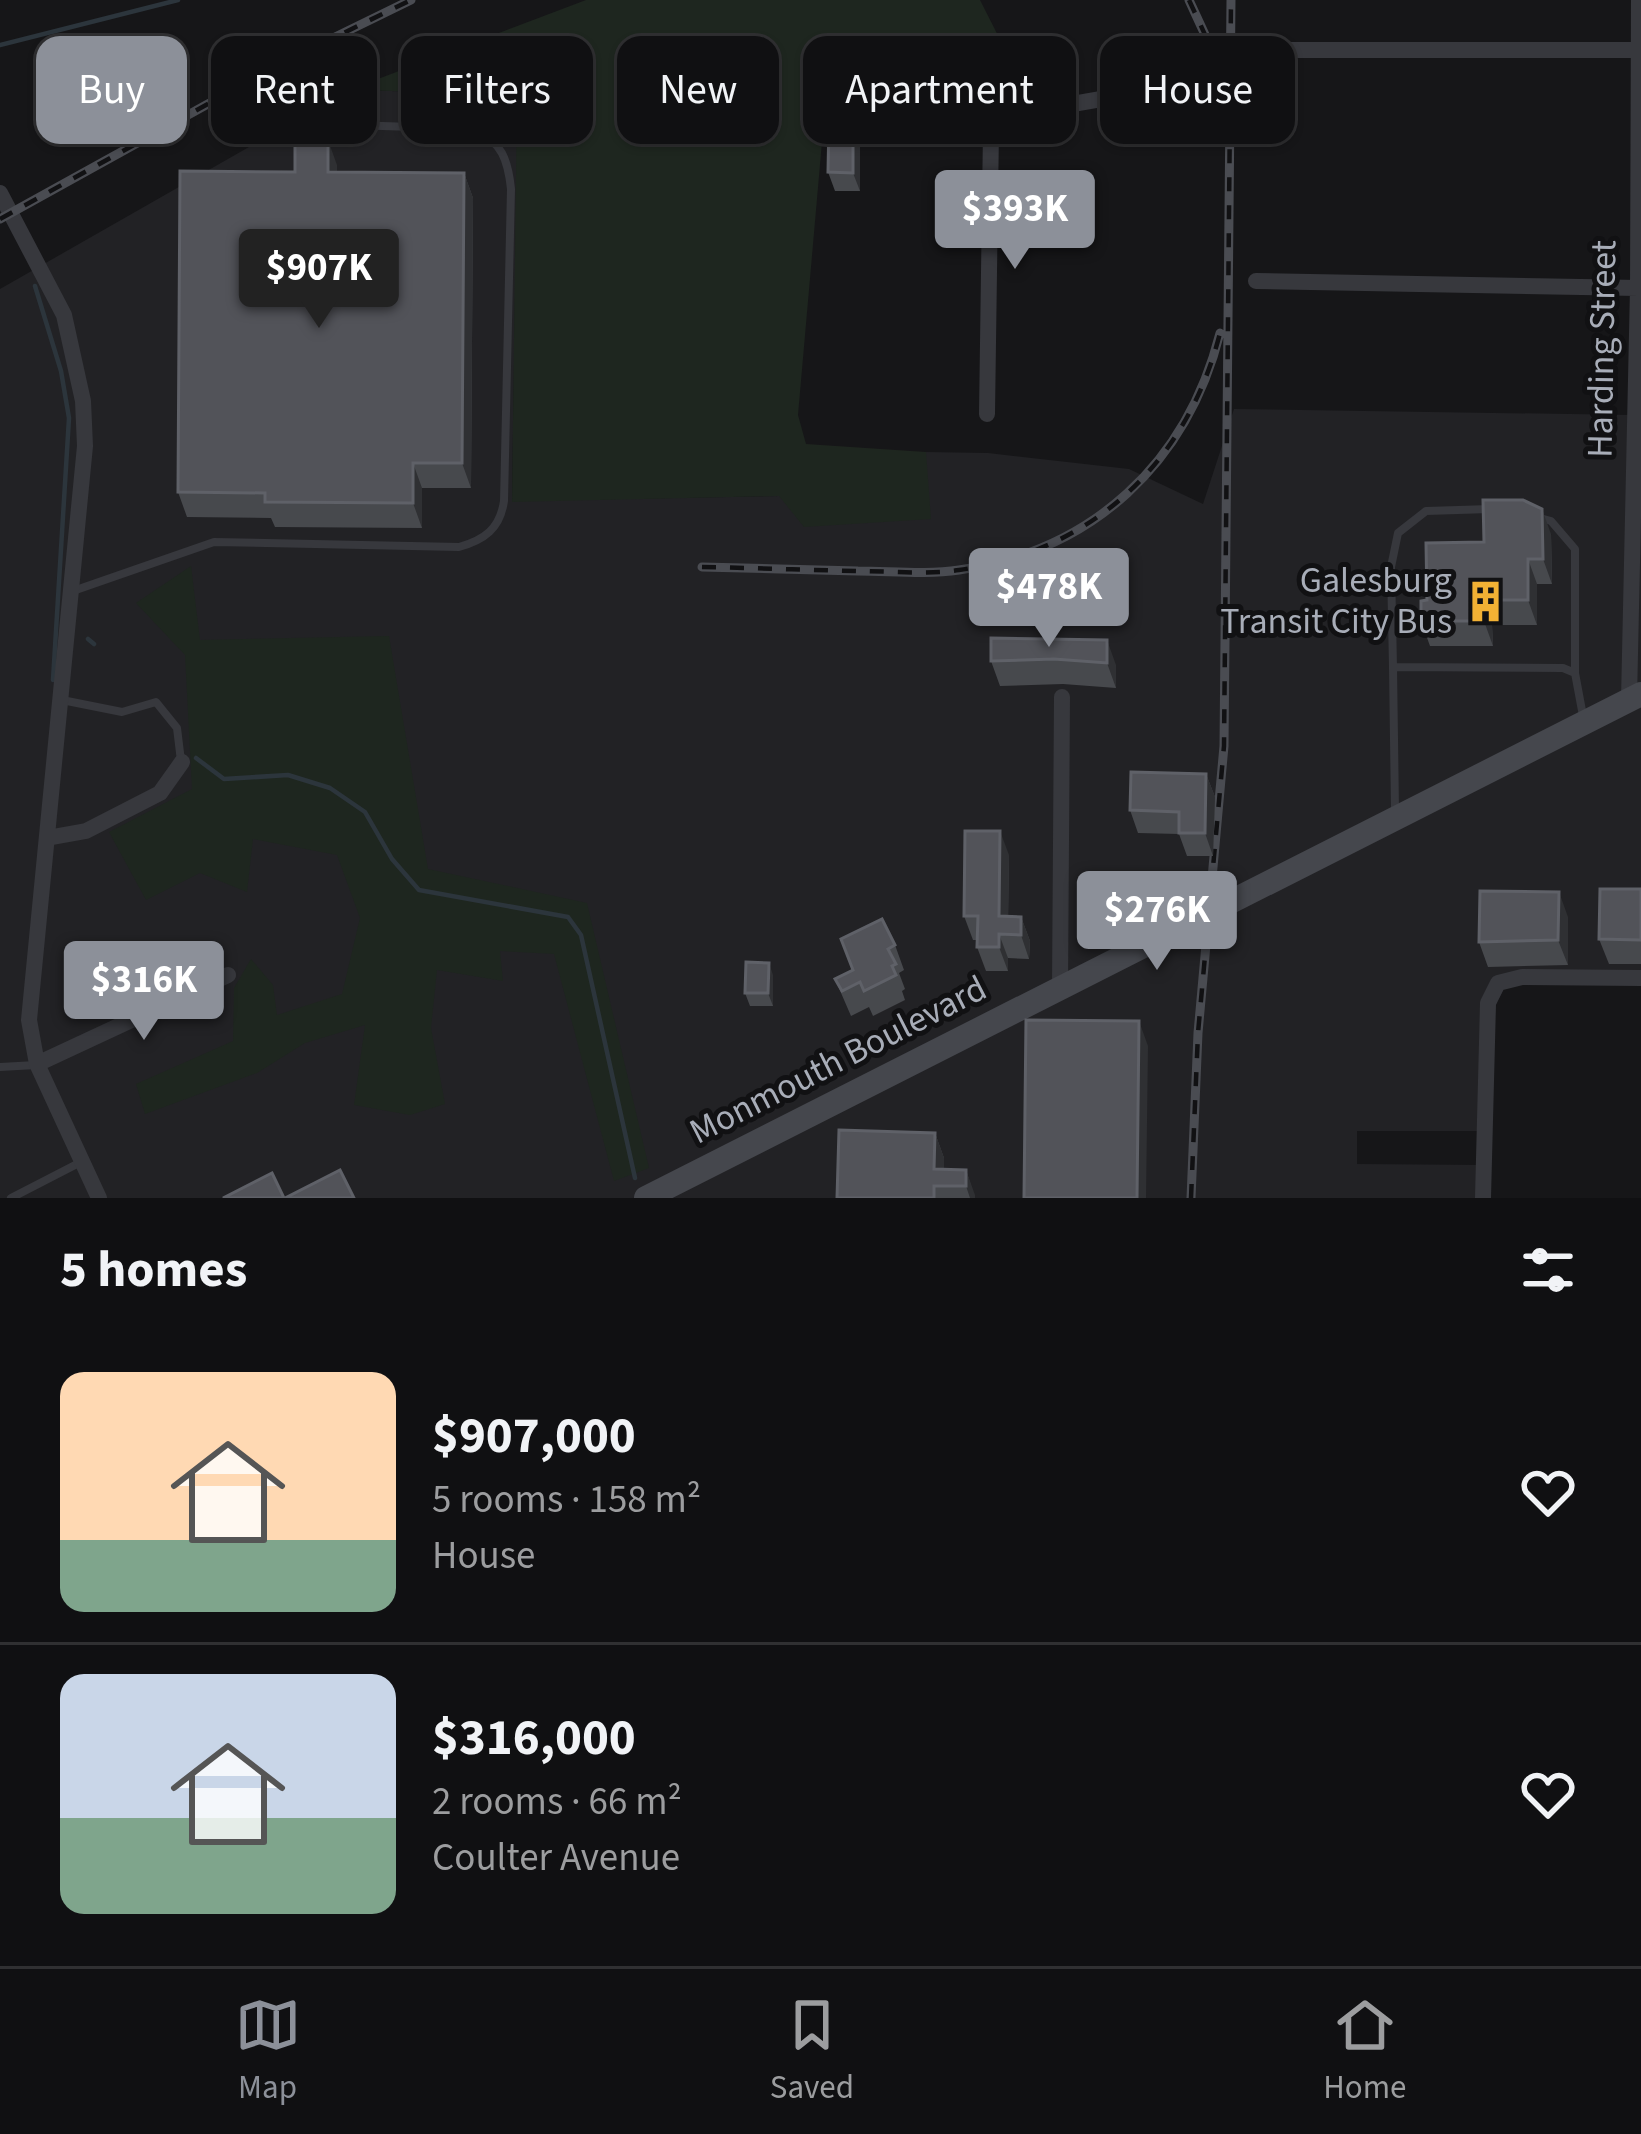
<!DOCTYPE html>
<html lang="en">
<head>
<meta charset="utf-8">
<style>
  body { margin:0; font-family:"Source Sans 3",sans-serif; background:#1e1e20; color:#f1f3f6; height:100vh; display:flex; flex-direction:column; font-size:45px; white-space:nowrap }
  * { box-sizing:border-box; margin:0 }
  p { font-size:39px; color:#9c9d9f }
  .icon { flex:none; width:66px; height:66px; fill:none; stroke:currentColor; stroke-width:2; stroke-linecap:round; stroke-linejoin:round }
  .map { position:relative; height:1198px; overflow:hidden }
  .panel { display:flex; flex-direction:column; background:#101012; flex:1 }
  .panel>* { flex:none }
  .guide { position:absolute; left:36px; top:36px; width:1569px; height:108px; display:flex; gap:24px }
  .price { position:absolute; translate:-50% -102px; padding:0 27px; border-radius:12px; background:#8c9099; color:#fff; font-size:39px; line-height:78px; filter:drop-shadow(0 3px 6px #0008) }
  .price::after { content:''; position:absolute; left:50%; top:72px; width:36px; height:27px; margin-left:-18px; background:inherit; clip-path:polygon(0 0,100% 0,50% 100%) }
  .price.selected { background:#222; color:#fff }
  ul { padding:0; list-style:none }
  li { display:flex; align-items:center; gap:36px; height:300px; padding:0 60px }
  li+li { border-top:3px solid #303032 }
  li span { display:grid; place-items:center; flex:none; width:336px; height:240px; border-radius:24px; color:#555 }
  li>.icon { margin-inline-start:auto }
  span .icon { width:144px; height:144px; fill:#fffc; stroke-width:1 }
  li b { font-size:51px }
  h2 { display:flex; justify-content:space-between; align-items:center; height:144px; padding:0 60px; font-size:51px }
  .chip { padding:0 42px; border-radius:24px; background:#101012; box-shadow:0 3px 9px #0004,0 0 0 3px #303032; font-size:42px; line-height:108px }
  .chip.selected { background:#8c9099; color:#fff }
  .dock { display:flex; justify-content:space-around; align-items:center; height:168px; border-top:3px solid #303032; background:#101012; font-size:33px; color:#9c9d9f }
  .dock a { display:grid; justify-items:center; gap:6px }
  .dock .selected { color:#8c9099 }
  .map>svg:first-child { display:block }
  .built { fill:#222225 }
  .green { fill:#1e261f }
  .lines { fill:none; stroke-linecap:round; stroke-linejoin:round }
  .stream { stroke:#2c353c; stroke-width:4.5 }
  .lane { stroke:#37383d; stroke-width:8 }
  .street { stroke:#37383d; stroke-width:16 }
  .secondary { stroke:#45474d; stroke-width:24 }
  .rail-casing { stroke:#4a4c52; stroke-width:9 }
  .rail { stroke:#111113; stroke-width:4.5; stroke-dasharray:14; stroke-linecap:butt }
  .wall { fill:#47494d }
  .shaded-wall { fill:#2f3033 }
  .building { fill:#525359; stroke:#5f6168; stroke-width:3 }
  .labels { text-anchor:middle; dominant-baseline:central; stroke-width:10; stroke-linejoin:round; paint-order:stroke }
  .street-label { font-size:36px; fill:#a8adb8; stroke:#111113 }
  .poi-label { font-size:36px; fill:#a8adb8; stroke:#111113; text-anchor:end }
</style>
</head>
<body>
<div class="map">
<svg width="1641" height="1198" viewBox="0 0 1641 1198">
  <rect width="100%" height="100%" fill="#161618"/>
  <path class="built" d="M349 90 518 94 512 501 779 496 926 452 988 453 1129 469 1203 504 1234 409 1632 415 1641 399V978L1498 983 1485 1131H1357V1164L1484 1165 1483 1198H0V289Z"/>
  <path class="green" d="M586 0H980L1016 71 827 85 798 415 806 444 926 452 931 519 804 527 779 496 512 502 517 94 349 90Z
    M191 566 200 640 389 636 428 869 587 903 649 1168 614 1181 554 954 500 951 503 981 437 970 431 1028 445 1104 410 1115 354 1105 365 1025 305 1043 257 1073 145 1114 136 1084 233 1041 234 988 251 959 273 985 277 1015 342 994 360 918 337 855 253 839 247 892 200 873 146 900 109 832 192 789 185 655 136 603Z"/>
  <g class="lines">
    <path class="stream" d="M0 45 178 0
      M35 286 61 371 69 418 53 680
      M88 639 94 644
      M196 758 224 779 288 775 330 788 365 812 392 859 419 890 568 917 581 935 635 1178"/>
    <path class="lane" d="M1540 518 1551 521 1575 549V673
      M73 591 214 542 459 547C484 540 500 529 504 501L511 189C508 160 502 142 474 129L321 124
      M1393 667 1391 567 1398 533 1426 511 1490 509
      M62 700 122 712 156 702 177 728 181 761
      M1395 810 1393 667 1563 668 1575 673 1583 716
      M0 1067 36 1065
      M11 1198 79 1163"/>
    <path class="street" d="M0 193 64 315 83 401 85 446 29 1020 37 1064 99 1198
      M1256 281 1638 288
      M987 414 991 130 1021 113 1107 98 1171 67 1231 50H1638
      M1629 700 1638 288 1639 0
      M47 838 86 831 160 793 182 762
      M1060 988 1062 697
      M37 1064 228 975
      M1483 1198 1488 1003 1498 983 1522 977 1641 978"/>
    <path class="secondary" d="M646 1198 1641 694"/>
    <defs>
      <path id="rail" d="M1189 0 1213 52 1221 83
        M0 219 282 63 411 0
        M702 567C754 568 806 570 858 571 891 571 926 575 959 570 1093 551 1187 463 1220 333
        M1191 1198 1198 1033 1224 746 1231 0"/>
    </defs>
    <use href="#rail" class="rail-casing"/>
    <use href="#rail" class="rail"/>
  </g>
  <path class="wall" d="M853 121 860 140V191H835L828 172Z
    M337 165V173H464L473 198 471 488H422V528L275 527 271 518 187 517 178 492Z
    M1551 534 1552 584H1537V625H1492L1493 646H1430L1421 621 1484 542Z
    M991 638 1116 665V688L1063 684 1000 686 991 661Z
    M1206 774 1215 797 1213 856H1187L1179 834 1138 833 1130 810Z
    M1009 855 1008 917H1021L1030 941 1029 959 1008 958V971H986L977 947V940H973L964 916Z
    M1641 889V964H1609L1599 939Z
    M1568 917V965L1488 967 1479 942Z
    M895 945 904 970 899 973 905 989 902 991 905 1000 873 1016 869 1007 851 1016 835 979Z
    M773 975V1006H750L745 993Z
    M935 1133 944 1158V1169L966 1170 975 1198H837Z"/>
  <path class="shaded-wall" d="M853 121 860 140V191L853 173Z
    M328 140 337 165V197L328 172Z
    M464 173 473 198 471 488 462 463Z
    M413 463 422 488V528L413 503Z
    M1542 509 1551 534 1552 584 1543 559Z
    M1528 559 1537 584V625L1528 600Z
    M1483 600 1492 625 1493 646 1484 621Z
    M1107 640 1116 665V688L1107 663Z
    M1206 774 1215 797 1213 856 1205 833Z
    M1000 831 1009 855 1008 935 999 916Z
    M1559 892 1568 917V965L1558 940Z
    M1021 917 1030 941 1029 959 1021 935Z
    M999 934 1008 958V971L999 947Z
    M769 963 773 975V1006L768 993Z
    M1139 1021 1148 1046 1146 1198H1137Z
    M935 1133 944 1158V1186L934 1169Z
    M966 1170 975 1195V1198H970L966 1186Z"/>
  <path class="building" d="M829 121H853V173L828 172Z
    M295 140H328V172L464 173 462 463H413V503L265 502V493L178 492 180 171 295 172Z
    M1483 500H1523L1542 509 1543 559H1528V600H1483L1484 621H1421V601L1427 600 1426 543 1484 542Z
    M991 638 1107 640V663L1054 659 991 661Z
    M1131 772 1206 774 1205 833H1179V812L1130 810Z
    M965 831H1000L999 916 1021 917V935L999 934V947H977L978 916H964Z
    M1600 889H1641V940L1599 939Z
    M1480 891 1559 892 1558 940 1479 942Z
    M882 919 895 945 888 949 896 964 892 966 896 975 864 991 860 982 842 991 835 979 853 970 841 939Z
    M746 962 769 963 768 993H745Z
    M1026 1020 1139 1021 1137 1198H1024Z
    M839 1130 935 1133 934 1169 966 1170V1186H934V1198H837Z
    M340 1170 354 1198H285Z
    M272 1173 284 1198H223Z"/>
  <defs>
    <symbol id="building-bare" viewBox="-9 -9 18 18"><path d="M-4-6H4V6H1V3H-1V6H-4ZM-2.5-4.3h1.7v1.8h-1.7ZM.8-4.3h1.7v1.8H.8ZM-2.5-1h1.7V.8h-1.7ZM.8-1h1.7V.8H.8Z" fill="#f2b134" stroke="#111113" stroke-width="2.5" paint-order="stroke"/></symbol>
  </defs>
  <g fill-rule="evenodd">
    <use href="#building-bare" x="1456" y="572" width="59" height="59"/>
  </g>
  <g class="labels">
    <g class="street-label">
      <text transform="translate(1602 349) rotate(-89)">Harding Street</text>
      <text transform="translate(838 1060) rotate(-27)">Monmouth Boulevard</text>
    </g>
    <g class="poi-label">
      <text x="1452" y="580">Galesburg<tspan x="1452" dy="41">Transit City Bus</tspan></text>
    </g>
  </g>
</svg>
<b class="price" style="left:1015px;top:272px">$393K</b>
<b class="price selected" style="left:319px;top:331px">$907K</b>
<b class="price" style="left:1049px;top:650px">$478K</b>
<b class="price" style="left:1157px;top:973px">$276K</b>
<b class="price" style="left:144px;top:1043px">$316K</b>
<div class="guide">
<a class="chip selected">Buy</a>
<a class="chip">Rent</a>
<a class="chip">Filters</a>
<a class="chip">New</a>
<a class="chip">Apartment</a>
<a class="chip">House</a>
</div>
</div>
<section class="panel">
<h2>5 homes<svg class="icon" aria-label="filters" viewBox="0 0 24 24"><path d="M4 7h16M4 17h16"/><circle cx="9" cy="7" r="2"/><circle cx="15" cy="17" r="2"/></svg></h2>
<ul>
<li><span style="background:linear-gradient(#ffd9b3 70%,#7fa58c 0)"><svg class="icon" aria-label="home" viewBox="0 0 24 24"><path d="M3 11l9-7 9 7M6 9v11h12V9"/></svg></span><div><b>$907,000</b><p>5 rooms · 158 m²</p><p>House</p></div><svg class="icon" aria-label="heart" viewBox="0 0 24 24"><path d="M12 20l-8-8c-3-5 5-10 8-4 3-6 11-1 8 4z"/></svg></li>
<li><span style="background:linear-gradient(#c9d6e8 60%,#7fa58c 0)"><svg class="icon" aria-label="home" viewBox="0 0 24 24"><path d="M3 11l9-7 9 7M6 9v11h12V9"/></svg></span><div><b>$316,000</b><p>2 rooms · 66 m²</p><p>Coulter Avenue</p></div><svg class="icon" aria-label="heart" viewBox="0 0 24 24"><path d="M12 20l-8-8c-3-5 5-10 8-4 3-6 11-1 8 4z"/></svg></li>
</ul>
</section>
<nav class="dock">
<a class="selected"><svg class="icon" aria-label="map" viewBox="0 0 24 24"><path d="M3 6l6-2 6 2 6-2v14l-6 2-6-2-6 2zM9 4v14M15 6v14"/></svg>Map</a>
<a><svg class="icon" aria-label="saved" viewBox="0 0 24 24"><path d="M7 4h10v16l-5-4-5 4z"/></svg>Saved</a>
<a><svg class="icon" aria-label="home" viewBox="0 0 24 24"><path d="M3 11l9-7 9 7M6 9v11h12V9"/></svg>Home</a>
</nav>
</body>
</html>
